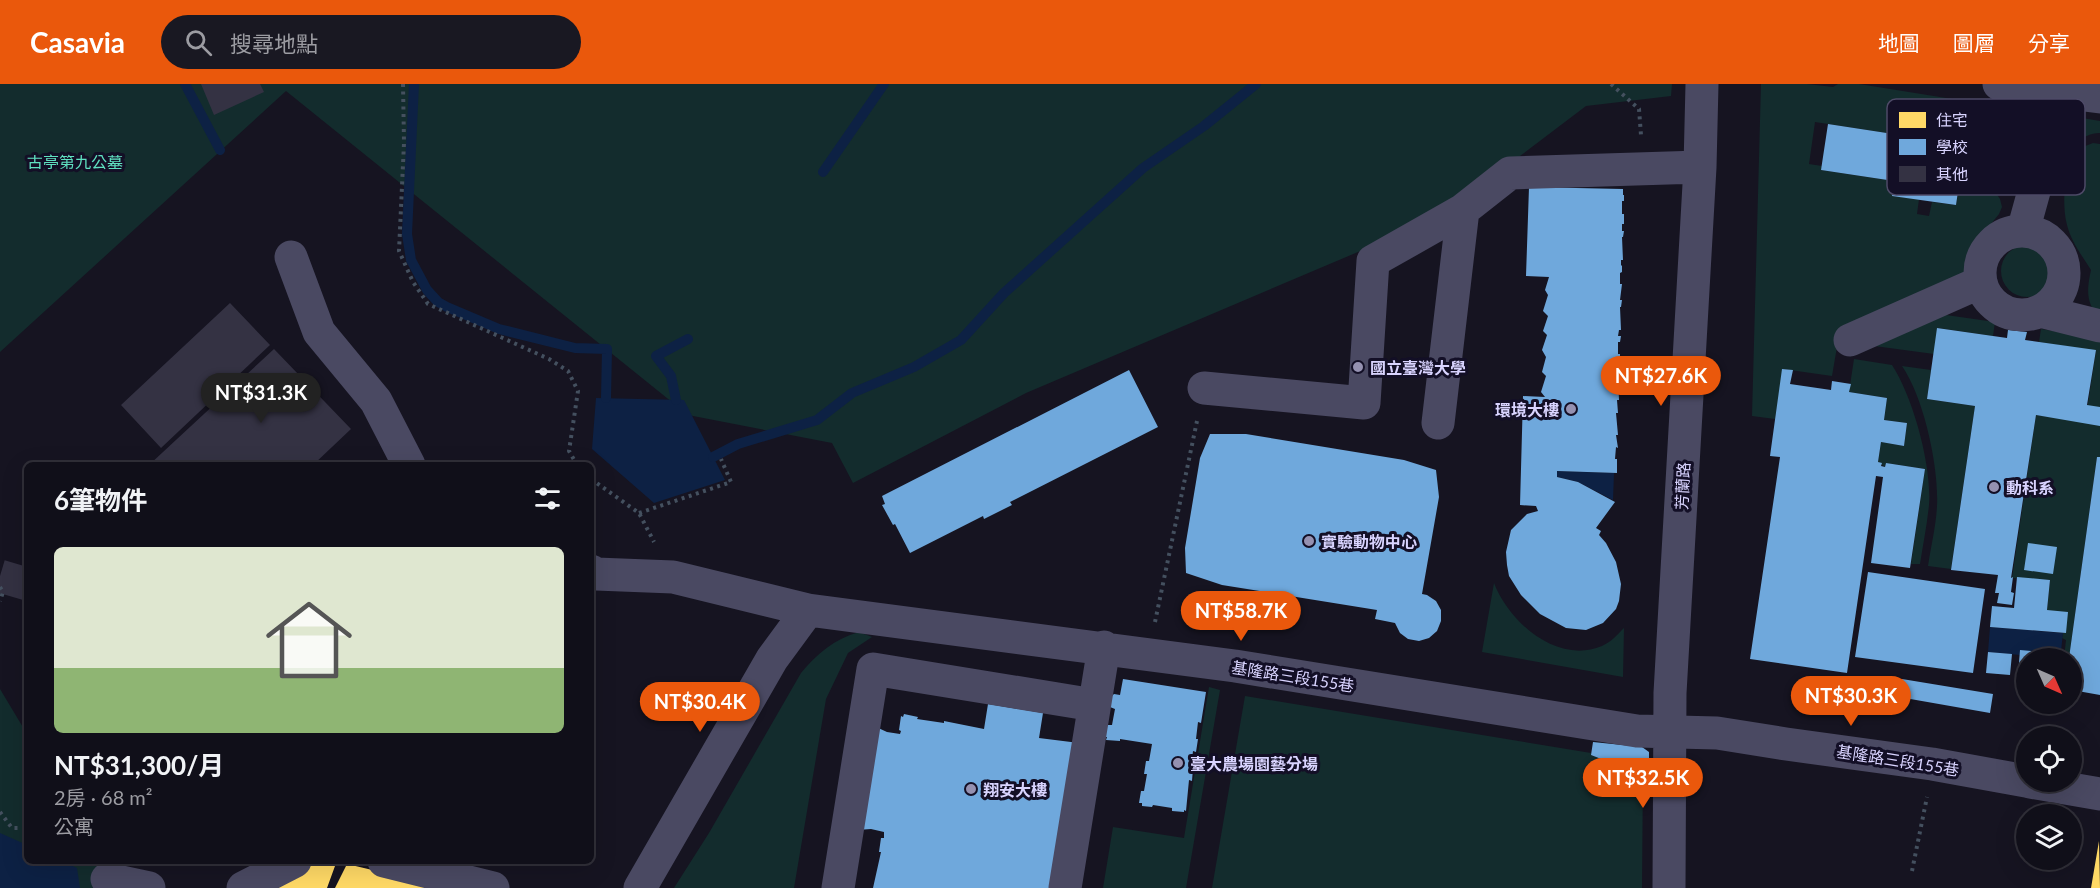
<!DOCTYPE html>
<html lang="zh-TW">
<head>
<meta charset="utf-8">
<style>
  body { margin:0; font-family:Lato,"Noto Sans TC",sans-serif; background:#191822; color:#f1f3f6; height:100vh; display:flex; flex-direction:column; font-size:22px; white-space:nowrap }
  * { box-sizing:border-box; margin:0 }
  p { font-size:20px; color:#9c9ca2 }
  .icon { flex:none; width:33px; height:33px; fill:none; stroke:currentColor; stroke-width:2; stroke-linecap:round; stroke-linejoin:round }
  .map { position:relative; flex:1; overflow:hidden }
  .sheet { position:absolute; left:24px; top:378px; width:570px; height:402px; display:flex; flex-direction:column; background:#100f19; border-radius:9px; box-shadow:0 6px 24px #0002,0 0 0 2px #302f38 }
  .sheet>* { flex:none }
  .needle { width:39px; rotate:135deg }
  .buttons { position:absolute; left:2016px; top:564px; display:grid; gap:12px }
  .buttons a { display:grid; place-items:center; width:66px; height:66px; border-radius:50%; background:#100f19; box-shadow:0 6px 24px #0002,0 0 0 2px #302f38; font-size:30px }
  .price { position:absolute; translate:-50% -51px; padding:0 14px; border-radius:21px; background:#ea580c; color:#fff; font-size:20px; line-height:39px; filter:drop-shadow(0 2px 3px #0008) }
  .price::after { content:''; position:absolute; left:50%; top:36px; width:18px; height:14px; margin-left:-9px; background:inherit; clip-path:polygon(0 0,100% 0,50% 100%) }
  .price.active { background:#222; color:#fff }
  ul { padding:0; list-style:none }
  li { display:grid; align-content:center; gap:12px; height:318px; padding:0 30px }
  li span { display:grid; place-items:center; height:186px; border-radius:9px; color:#555 }
  li>.icon { margin-inline-start:auto }
  span .icon { width:108px; height:108px; fill:#fffc; stroke-width:1 }
  li b { font-size:26px }
  h2 { display:flex; justify-content:space-between; align-items:center; height:72px; padding:0 30px; font-size:26px }
  header { display:flex; align-items:center; gap:36px; box-sizing:border-box; height:84px; padding:0 30px; background:#ea580c; color:#fff }
  header strong { font-size:28px }
  nav { display:flex; gap:33px; margin-inline-start:auto; font-size:21px }
  .search { width:420px; height:54px; background:#191822; display:flex; align-items:center; gap:15px; box-sizing:border-box; padding:0 21px; border-radius:33px; color:#9c9ca2; font-size:22px }
  .map>svg:first-child { display:block }
  .green { fill:#132c2d }
  .water { fill:#0d2144 }
  .homes { fill:#ffd966 }
  .schools { fill:#6fa8dc }
  .lines { fill:none; stroke-linecap:round; stroke-linejoin:round }
  .stream { stroke:#0d2144; stroke-width:10 }
  .building { fill:#343243 }
  .minor-tunnel { stroke:#333142; stroke-width:33; stroke-dasharray:33 16; stroke-linecap:butt }
  .path { stroke:#44505f; stroke-width:4; stroke-dasharray:3 4.5; stroke-linecap:butt }
  .minor { stroke:#4a4962; stroke-width:33 }
  .poi-dot { fill:#9591b1; stroke:#130f26; stroke-width:2 }
  .labels { text-anchor:middle; dominant-baseline:central; stroke-width:6; stroke-linejoin:round; paint-order:stroke }
  .park-label { font-size:16px; fill:#5fe0c0; stroke:#130f26 }
  .poi-label { font-size:16px; font-weight:bold; fill:#d9d4ff; stroke:#130f26; text-anchor:start }
  .street-label { font-size:16px; fill:#d9d4ff; stroke:#130f26 }
  .key { fill:#130f26; stroke:#4e4a67; stroke-width:1.5 }
  .key-label { font-size:16px; fill:#d9d4ff }
</style>
</head>
<body>
<header>
<strong>Casavia</strong>
<div class="search"><svg class="icon" aria-label="search" viewBox="0 0 24 24"><circle cx="10" cy="10" r="6"/><path d="M15 15l6 6"/></svg>搜尋地點</div>
<nav><a>地圖</a><a>圖層</a><a>分享</a></nav>
</header>
<div class="map">
<svg width="2100" height="804" viewBox="0 0 2100 804">
  <rect width="100%" height="100%" fill="#161421"/>
  <path class="green" d="M0 0H1672L1671 12 1586 22 1438 134 1026 309 853 399 832 359 688 331 286 7 0 268Z
    M1761 0H1807L1833 3 1838 0H1859L2027 27 2025 44 2033 52 2027 87 2020 93 1987 27 1900 15 1895 41 1982 54 1983 50 2005 90 1962 84 1965 61 1815 38 1809 80 1822 82 1821 86 1894 97 1892 112 1919 115 1917 130 1929 132 1932 118 1956 121 1959 104 1996 109 2000 115 2002 123 1999 130 1978 156 1964 192 1838 257 1832 292 1783 285 1775 335 1752 332Z
    M2076 33 2100 37V49C2088 48 2078 59 2065 59L2066 54 2073 47Z
    M2093 59 2100 60V234C2085 219 2087 205 2091 186 2082 172 2071 157 2067 141 2061 118 2067 93 2065 70Z
    M2001 187a26 26 0 1 1 52 0a26 26 0 1 1-52 0Z
    M1925 228 1995 238 1993 252 1938 244 1934 270 1867 261Z
    M2041 245 2100 255V373H2097L2069 574H2064L2066 556 2062 554 2063 549H2066L2047 526 2050 496 2012 494 2036 331 2085 338 2096 267 2039 258Z
    M1854 275 1892 281C1913 313 1932 382 1929 421 1927 441 1923 461 1920 480H1911L1925 385 1886 379 1885 383 1878 378 1881 358 1904 362 1907 339 1884 336 1887 314 1849 308Z
    M1902 282 1931 286 1927 315 1975 322 1951 485 1928 482C1931 462 1936 442 1937 422 1939 383 1924 314 1902 282Z
    M1494 499C1509 538 1557 581 1602 562 1611 558 1617 551 1624 544L1623 593 1482 568Z
    M859 548 872 553 848 569 826 615 794 804H674L709 749 801 589C817 570 834 555 859 548Z
    M1209 603 1220 606 1186 804H1103L1113 743 1184 754Z
    M0 605 27 650V777H104L120 804H0Z
    M1245 612 1591 669V671L1624 684H1643L1642 804H1212Z"/>
  <path class="water" d="M596 314 684 316 725 396 654 419 592 365Z
    M1557 387 1614 389 1613 416 1578 398 1557 393Z
    M1990 543 2063 549 2061 567H2056L2055 574H2044V568L2020 571 1988 568Z
    M0 749 27 761V777H62L77 784 80 804H0Z"/>
  <path class="homes" d="M2099 757 2100 804H2091Z
    M304 777H325L335 782 327 804H259Z
    M347 780 444 803V804H335Z"/>
  <path class="schools" d="M1828 40 1965 61 1956 121 1892 112 1894 97 1821 86Z
    M1529 103 1623 105V111H1624V117H1622V130H1624V140H1622V147H1624L1623 153H1622L1623 176H1621V181L1622 182V188L1620 189V200H1622L1620 216H1622L1621 223H1620L1621 246H1619L1618 252H1621L1620 258H1618V270H1620V281H1618V287H1620L1619 293H1618L1619 316H1617L1618 329H1616L1618 351H1616L1618 364 1616 363 1615 375H1617V389L1557 387V393L1578 398 1615 418 1596 444 1601 447 1599 451 1606 459 1616 478 1621 500 1619 517 1616 525 1603 539 1586 546 1566 544 1540 530 1521 511 1509 492 1507 481 1506 468 1511 446 1527 430 1538 427 1536 422 1520 421 1523 312 1545 313 1541 308 1546 292 1542 288 1546 273 1542 266 1547 251 1543 247 1548 232 1543 227 1548 211 1545 206 1549 193 1526 192Z
    M1937 244 2007 254 2008 246 2027 248 2025 256 2096 266 2087 321 2100 323V342L2036 331 2011 494 2013 493 2011 508 2014 509 2012 521 1997 519 1999 509H1995L1998 491 1951 486 1975 322 1927 315Z
    M1782 285 1793 286 1790 300 1831 306 1832 297 1851 300 1849 308 1887 314 1884 336 1907 339 1904 362 1881 358 1878 378 1882 379 1881 382 1885 383 1886 379 1925 385 1910 484 1871 479 1883 393 1876 392 1847 589 1750 575 1780 373 1770 372Z
    M1129 286 1158 343 1010 418 1012 421 984 435 983 432 910 469 895 440 893 441 882 421 885 420 882 412Z
    M1210 350H1246L1404 376 1436 386 1439 413 1422 510 1427 511 1436 517 1441 526V537L1437 547 1429 554 1419 557 1408 555 1400 549 1395 539 1375 535 1377 526 1222 501 1186 489 1185 464 1200 374Z
    M2097 373H2100V611L2072 606V574H2069Z
    M2028 459 2057 463 2053 490 2024 486Z
    M1868 488 1985 505 1973 589 1855 573Z
    M2017 493 2050 496 2047 526 2068 528 2066 549 1990 543 1992 522 2014 524Z
    M2020 566 2044 568V574H2026V592L2018 591Z
    M1988 568 2012 570 2010 591 1986 589Z
    M1123 595 1206 608 1201 639 1198 638 1196 655H1198L1196 668 1193 667 1191 684H1193L1192 697 1189 696 1186 727 1184 726V728L1172 727V724L1153 721 1152 723 1142 722V719H1139L1141 707H1144L1147 690H1144L1146 677H1149L1152 660 1120 655V657L1106 656 1107 653H1104L1107 641H1112L1115 625 1110 623 1112 612 1114 610 1120 611Z
    M1902 595 1993 610 1990 629 1899 613Z
    M988 620 1043 629 1039 654 1079 659 1055 804H873L881 768H879L881 754H884V748L871 745 857 746 874 642 887 648 900 650 901 647 899 646 901 632 903 633 904 630 918 633 917 635 944 639V637L984 645Z
    M1593 658 1642 663 1649 668V684H1624L1591 671Z"/>
  <g class="lines">
    <path class="stream" d="M185 0 220 66
      M414 0 407 150 411 176 427 206 438 218 447 223 499 245 575 264 607 265 606 314
      M823 88 884 0
      M676 316 671 292 656 272 688 255
      M713 373 738 360 817 336 852 309 914 283 961 256 1004 209 1143 84 1204 42 1256 0"/>
  </g>
  <path class="building" d="M201 0H260L264 8 214 31Z
    M230 219 270 261 161 364 121 321Z
    M274 265 351 345 313 381H149Z"/>
  <g class="lines">
    <path class="minor-tunnel" d="M0 492 27 500"/>
    <path class="path" d="M403 0 404 59 399 167 413 198 428 220 549 275 568 287 578 307 569 367 577 381
      M1611 0 1639 25 1641 51
      M591 395 639 429 654 458
      M639 429 731 398 721 375
      M0 503 3 508 0 517
      M1155 538 1197 337
      M0 728 12 744H27
      M1912 787 1927 713"/>
    <path class="minor" d="M1999 0 2100 13
      M2023 147 2049 53 2055 8
      M1980 189a42 42 0 1 1 84 0a42 42 0 1 1-84 0Z
      M291 173 319 248 376 317 409 381
      M2040 227 2100 242
      M1850 256 1981 198
      M1204 304 1364 319 1373 177 1463 126 1510 89 1700 83
      M1438 339 1463 126
      M591 487 596 490 673 493 808 526 1235 582 1637 647 1717 649 1786 660 1932 680 2026 697
      M2030 698 2100 710
      M384 777 493 804
      M107 795 149 804
      M243 804 295 777
      M640 804 772 575 808 526
      M838 804 873 585 1094 621
      M1065 804 1104 563
      M1669 804 1670 609 1700 83 1702 0"/>
  </g>
  <g class="poi-dot">
    <circle cx="1358" cy="283" r="6"/>
    <circle cx="1571" cy="325" r="6"/>
    <circle cx="1994" cy="403" r="6"/>
    <circle cx="1309" cy="457" r="6"/>
    <circle cx="1178" cy="679" r="6"/>
    <circle cx="971" cy="705" r="6"/>
  </g>
  <g class="labels">
    <g class="park-label">
      <text x="75" y="77">古亭第九公墓</text>
    </g>
    <g class="poi-label">
      <text x="1370" y="283">國立臺灣大學</text>
      <text x="1559" y="325" text-anchor="end">環境大樓</text>
      <text x="2006" y="403">動科系</text>
      <text x="1321" y="457">實驗動物中心</text>
      <text x="1190" y="679">臺大農場園藝分場</text>
      <text x="983" y="705">翔安大樓</text>
    </g>
    <g class="street-label">
      <text transform="translate(1682 402) rotate(-87)">芳蘭路</text>
      <text transform="translate(1293 592) rotate(9)">基隆路三段155巷</text>
      <text transform="translate(1898 676) rotate(9)">基隆路三段155巷</text>
    </g>
  </g>
  <rect x="1887" y="15" width="198" height="96" rx="9" class="key"/>
  <rect x="1899" y="28" width="27" height="16" fill="#ffd966"/>
  <rect x="1899" y="55" width="27" height="16" fill="#6fa8dc"/>
  <rect x="1899" y="82" width="27" height="16" fill="#343243"/>
  <g class="key-label">
    <text x="1936" y="42">住宅</text>
    <text x="1936" y="69">學校</text>
    <text x="1936" y="96">其他</text>
  </g>
</svg>
<div class="buttons">
<a><svg class="needle" viewBox="-14 -14 28 28"><path d="M0-13l5 13h-10z" fill="#e53935"/><path d="M0 13l5-13h-10z" fill="#9c9ca2"/></svg></a>
<a><svg class="icon" aria-label="locate" viewBox="0 0 24 24"><circle cx="12" cy="12" r="6"/><path d="M12 2v4M12 18v4M2 12h4M18 12h4"/></svg></a>
<a><svg class="icon" aria-label="layers" viewBox="0 0 24 24"><path d="M12 4l9 5-9 5-9-5zM3 14l9 5 9-5"/></svg></a>
</div>
<b class="price" style="left:1661px;top:323px">NT$27.6K</b>
<b class="price active" style="left:261px;top:340px">NT$31.3K</b>
<b class="price" style="left:1241px;top:558px">NT$58.7K</b>
<b class="price" style="left:1851px;top:643px">NT$30.3K</b>
<b class="price" style="left:700px;top:649px">NT$30.4K</b>
<b class="price" style="left:1643px;top:725px">NT$32.5K</b>
<section class="sheet">
<h2>6筆物件<svg class="icon" aria-label="filters" viewBox="0 0 24 24"><path d="M4 7h16M4 17h16"/><circle cx="9" cy="7" r="2"/><circle cx="15" cy="17" r="2"/></svg></h2>
<ul>
<li><span style="background:linear-gradient(#dfe7d0 65%,#8fb573 0)"><svg class="icon" aria-label="home" viewBox="0 0 24 24"><path d="M3 11l9-7 9 7M6 9v11h12V9"/></svg></span><div><b>NT$31,300/月</b><p>2房 · 68 m²</p><p>公寓</p></div></li>
</ul>
</section>
</div>
</body>
</html>
